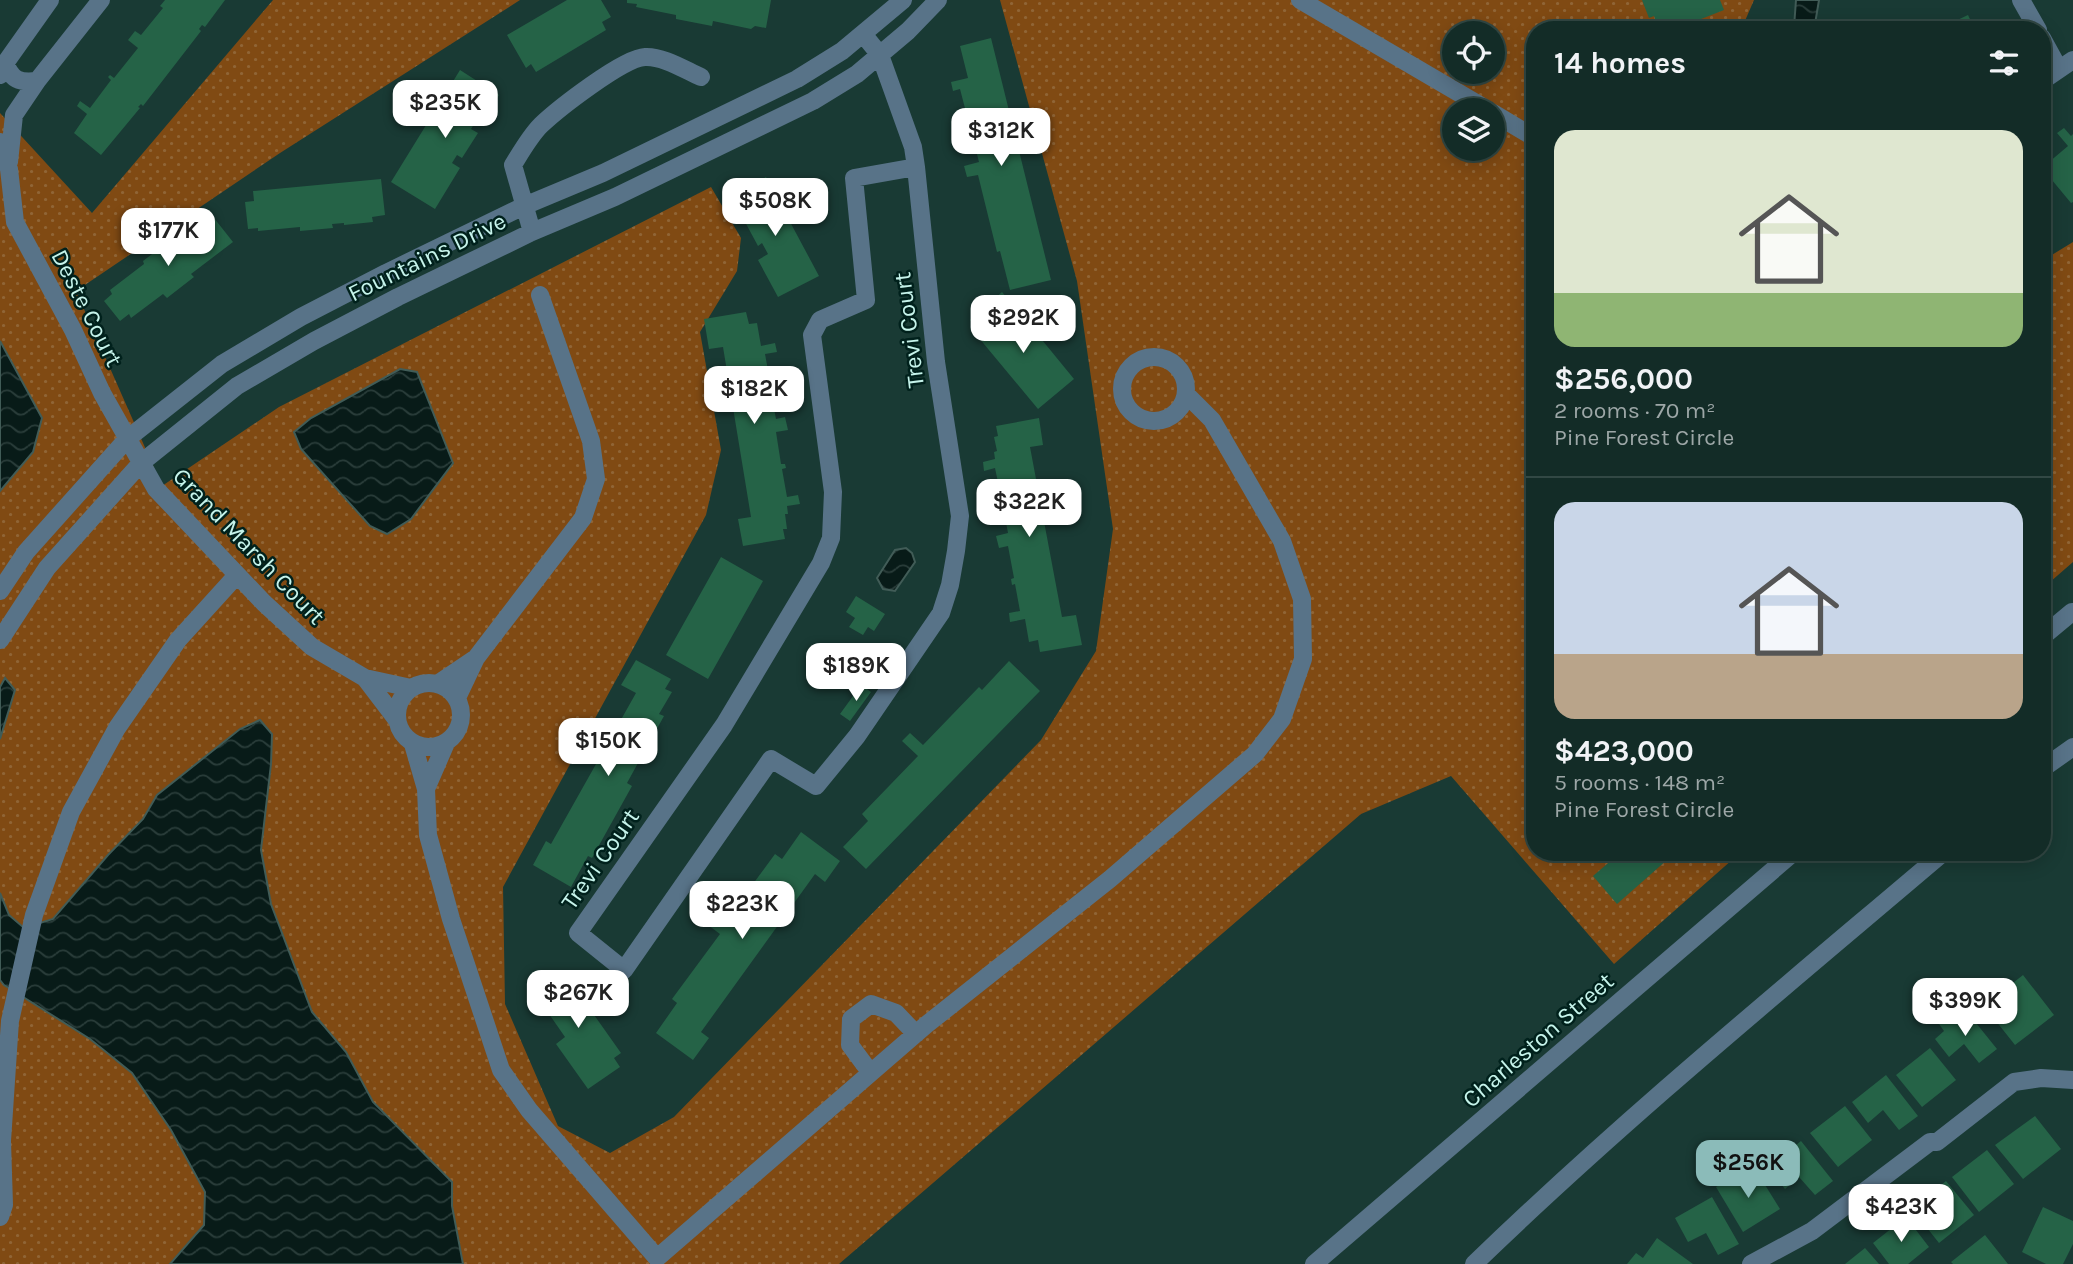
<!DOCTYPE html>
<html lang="en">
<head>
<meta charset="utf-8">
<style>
  body { margin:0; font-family:Karla,sans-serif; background:#203833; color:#f1f3f6; height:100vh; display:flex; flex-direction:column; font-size:26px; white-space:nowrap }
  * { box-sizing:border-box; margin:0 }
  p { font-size:23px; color:#9da7a7 }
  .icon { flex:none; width:38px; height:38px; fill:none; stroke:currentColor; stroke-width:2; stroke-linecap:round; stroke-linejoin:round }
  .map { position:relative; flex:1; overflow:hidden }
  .details { position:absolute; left:1526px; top:21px; width:525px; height:840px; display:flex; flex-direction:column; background:#132c27; border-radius:28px; box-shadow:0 4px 18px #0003,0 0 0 2px #324844 }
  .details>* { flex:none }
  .buttons { position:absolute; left:1442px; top:21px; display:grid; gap:14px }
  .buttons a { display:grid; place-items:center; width:63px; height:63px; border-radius:50%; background:#132c27; box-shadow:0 4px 18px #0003,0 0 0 2px #324844; font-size:35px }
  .price { position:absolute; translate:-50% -60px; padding:0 16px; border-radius:14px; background:#fff; color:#222; font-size:23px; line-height:46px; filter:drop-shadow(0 2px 4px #0008) }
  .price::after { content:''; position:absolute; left:50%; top:42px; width:21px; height:16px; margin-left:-10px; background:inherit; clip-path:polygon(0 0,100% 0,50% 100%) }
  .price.selected { background:#8bbbb9; color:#111 }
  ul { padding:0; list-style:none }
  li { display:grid; align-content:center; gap:14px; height:371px; padding:0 28px }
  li+li { border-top:2px solid #324844 }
  li span { display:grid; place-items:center; height:217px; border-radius:21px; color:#555 }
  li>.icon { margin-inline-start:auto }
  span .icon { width:126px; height:126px; fill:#fffc; stroke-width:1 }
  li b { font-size:30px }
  h2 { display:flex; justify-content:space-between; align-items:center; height:84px; padding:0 28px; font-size:30px }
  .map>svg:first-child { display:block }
  .grass { fill:url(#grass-dots); fill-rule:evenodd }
  .water { fill:url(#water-waves); stroke:#415c57; stroke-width:2 }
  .building { fill:#256347 }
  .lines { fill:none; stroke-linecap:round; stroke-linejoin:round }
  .minor { stroke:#587388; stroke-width:18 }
  .labels { text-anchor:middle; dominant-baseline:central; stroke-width:5; stroke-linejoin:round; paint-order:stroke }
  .street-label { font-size:24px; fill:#c6f4eb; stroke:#00211c }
</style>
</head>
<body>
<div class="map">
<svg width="2073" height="1264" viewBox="0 0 2073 1264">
  <defs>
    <pattern id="grass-dots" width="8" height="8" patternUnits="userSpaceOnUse" patternTransform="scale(1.75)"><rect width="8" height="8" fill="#804a13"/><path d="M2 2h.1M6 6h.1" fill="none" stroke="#906536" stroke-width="1.8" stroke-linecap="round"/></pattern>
    <pattern id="water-waves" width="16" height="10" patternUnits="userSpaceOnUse" patternTransform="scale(1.75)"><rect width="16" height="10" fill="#081b18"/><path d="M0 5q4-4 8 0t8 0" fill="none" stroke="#2a3d3a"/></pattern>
  </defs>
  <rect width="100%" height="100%" fill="#193a34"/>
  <path class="grass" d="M273 0H520L280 153 76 291 162 486 279 407 711 187 741 238 737 271 700 332 721 450 706 515 503 887 505 1004 558 1126 610 1153 674 1117 1041 740 1096 651 1113 529 1077 281 1000 0H1754L1741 30H1535V852H1741L1614 964 1451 776 1361 814 839 1264H0V113L92 213ZM1454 33H1493V72H1454ZM1454 110H1493V149H1454Z
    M2073 242V562L2042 589V261Z"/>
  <path class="water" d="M1796 0H1819L1814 30H1797L1794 27Z
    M0 341 42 418 33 452 0 491Z
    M400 369 417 372 453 463 411 519 387 534 370 526 301 449 294 432 311 418Z
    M906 548 912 553 915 562 895 591 883 589 877 578 895 550Z
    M5 678 15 690 0 739V687Z
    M260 720 272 734 271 764 261 850 271 904 312 1012 346 1052 373 1102 452 1182V1206L463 1264H170L204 1225 205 1192 171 1130 132 1073 90 1039 4 985 0 980V893L9 915 24 928 53 919 108 855 143 819 157 795 240 729Z"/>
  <path class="building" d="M165 0H225L205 27 202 25 199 29 201 31 143 106 141 104 138 107 140 108 101 155 74 133 87 114 77 106 80 101 90 108 111 80 108 77 110 75 114 78 138 48 128 40 135 31 141 35 163 8 160 6Z
    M567 0H601L611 17 602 22 606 30 536 72 531 64 526 68 507 35Z
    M627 0H771L766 28 755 26 751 29 713 21 712 26 676 19V15L636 7 637 4 627 3Z
    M1642 0H1720L1724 10 1673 30H1659L1654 16 1649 18Z
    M1968 15 1975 30H1936Z
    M991 38 1051 280 1010 290 1000 251 997 252 978 175 967 177 964 166 979 162 960 89 953 91 951 82 968 78 960 46Z
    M460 70 499 95 483 121 478 118 471 129 478 133 462 158 457 155 452 163 460 168 435 209 391 182Z
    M2064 128 2071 136 2073 134V202L2071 203 2042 168 2068 146 2057 133Z
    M766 177 819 276 778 297 758 260 768 254 762 243 758 246 731 196Z
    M381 179 385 215 372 217 373 222 344 225V223L332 224 333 228 300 231V227L258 231V228L248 229 245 202 254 201 253 191Z
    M2042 206 2052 232 2042 236Z
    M200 217 205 224 214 218 233 242 191 274 194 277 167 298 163 294 131 318 129 314 120 321 104 301 112 294 110 290 144 264 143 261Z
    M1002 292 1020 313 1011 320 1030 342 1038 335 1074 379 1038 409 974 332 1000 310 992 301Z
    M991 302 998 310 976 328 970 320Z
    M746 312 749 324 757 323 761 346 775 343 777 352 765 354 770 381 773 380 774 386 770 387 776 419 785 417 788 430 776 432 781 464H785L786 468 782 469 787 497 798 495 800 504 787 506 788 514H785L787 529H783L785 539 743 546 738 519 751 517 723 347 709 349 704 319Z
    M1039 418 1043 445 1030 447 1062 617 1076 615 1082 645 1040 652 1038 640 1029 642 1025 619 1010 622 1009 613 1020 611 1015 584 1012 585 1011 579 1014 578 1008 546 999 548 996 536 1008 533 1002 501H998L997 497H1001L995 468 984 471 983 462 995 459 994 452 997 451 994 437 998 436 996 426Z
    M721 557 763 581 708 679 666 655Z
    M856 596 885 614 874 631 868 627 863 635 849 627 855 618 846 612Z
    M636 660 671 679 665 689 672 692 659 714 664 716 627 783 632 786 592 858 588 856 571 887 533 865 546 841 551 844 636 693 621 685Z
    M1009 661 1040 691 866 869 843 847 868 821 862 814 918 756 902 741 910 733 923 745 979 687 982 690Z
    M861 685 871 692 850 721 840 714Z
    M801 832 840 861 825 882 815 874 701 1032 709 1038 693 1060 656 1033 677 1003 672 999 720 934 708 925 715 915 725 922 775 854 782 859Z
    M1621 852H1676L1617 904 1593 876Z
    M563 971 621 1053 614 1058 620 1067 588 1089 556 1044 565 1037 549 1014 545 1016 529 994Z
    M2023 975 2054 1015 2015 1045 1984 1006Z
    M1968 1013 1997 1049 1979 1063 1964 1044 1949 1057 1935 1039 1944 1031 1939 1024 1952 1014 1958 1021Z
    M1930 1048 1956 1080 1922 1107 1896 1075Z
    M1886 1075 1918 1116 1899 1130 1883 1110 1868 1123 1852 1102Z
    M1845 1106 1872 1140 1838 1167 1810 1133Z
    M2035 1116 2061 1149 2023 1179 1995 1145Z
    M1801 1141 1833 1181 1815 1195 1799 1177 1785 1189 1768 1168Z
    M1987 1150 2014 1184 1979 1212 1952 1177Z
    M1741 1172 1746 1180 1757 1172 1780 1209 1743 1232 1716 1187Z
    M1946 1181 1974 1215 1939 1243 1912 1209Z
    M1712 1197 1739 1244 1718 1255 1706 1233 1688 1242 1675 1218Z
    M2043 1207 2073 1221V1244L2063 1264H2046L2022 1252Z
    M1906 1217 1929 1247 1908 1264H1889L1873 1243Z
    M1985 1235 2008 1264H1953L1951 1262Z
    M1657 1238 1693 1264H1627L1636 1253 1643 1258Z
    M1865 1248 1879 1264H1845Z"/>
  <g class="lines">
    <path class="minor" d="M1300 0 1488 110
      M2021 0 2038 30
      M863 34 880 55 913 147 916 167 936 362 960 516 956 551 950 585 941 613 857 736 816 786 771 759 624 970 578 933 724 725 821 563 831 538 833 492 812 335 820 320 866 300 854 178 916 167
      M2042 38 2059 69
      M5 63C12 80 19 83 37 81
      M0 75 6 62 50 0
      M2042 81 2073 60
      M1493 113 1535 138
      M0 142 9 169 15 222 73 330 102 393 156 489 264 603 312 647 365 678 411 688
      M9 162 14 115 37 81 101 0
      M532 232 513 165C521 152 530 136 541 125 558 109 623 58 645 57 663 56 685 70 701 77
      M1122 389a32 32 0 1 1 64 0a32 32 0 1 1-64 0Z
      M0 591 26 552 127 439 222 364 301 317 386 273 524 206 603 173 797 79 842 51 903 0
      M2042 637 2072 612
      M0 640 47 568 141 463 237 386 314 341 398 297 532 232 615 197 813 101 857 74 908 31 938 0
      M365 678 397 720
      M397 715a32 32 0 1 1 64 0a32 32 0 1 1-64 0Z
      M439 683 476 658
      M457 698 476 658 583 518 596 479 591 441 540 295
      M413 744 426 789 428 835 451 919 501 1070 529 1110 657 1258 926 1025 1110 879 1255 754 1282 719 1303 659 1302 599 1282 541 1212 420 1186 394
      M2042 769 2073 747
      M426 789 446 743
      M870 1072 850 1045 851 1019 871 1004 896 1013 916 1034
      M0 1217 4 1205 2 1141 10 1021 34 915 71 812 117 728 178 640 237 575
      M1314 1264 1794 852
      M1474 1264C1624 1119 1785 987 1944 852
      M1751 1264 1812 1231 1930 1142H1937L2014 1082 2041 1078 2073 1080"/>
  </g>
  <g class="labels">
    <g class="street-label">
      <text transform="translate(427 257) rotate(-26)">Fountains Drive</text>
      <text transform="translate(87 308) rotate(63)">Deste Court</text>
      <text transform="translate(909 330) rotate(-97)">Trevi Court</text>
      <text transform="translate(249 546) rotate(46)">Grand Marsh Court</text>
      <text transform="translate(600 859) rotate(-55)">Trevi Court</text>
      <text transform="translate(1538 1040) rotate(-41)">Charleston Street</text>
    </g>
  </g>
</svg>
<div class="buttons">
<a><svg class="icon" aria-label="locate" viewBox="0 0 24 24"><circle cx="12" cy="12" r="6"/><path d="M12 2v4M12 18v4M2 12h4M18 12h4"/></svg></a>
<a><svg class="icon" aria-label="layers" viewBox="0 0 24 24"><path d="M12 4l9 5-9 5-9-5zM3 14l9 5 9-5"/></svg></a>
</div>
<b class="price" style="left:445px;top:140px">$235K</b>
<b class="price" style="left:1001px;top:168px">$312K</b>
<b class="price" style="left:775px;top:238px">$508K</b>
<b class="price" style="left:168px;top:268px">$177K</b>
<b class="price" style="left:1023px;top:355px">$292K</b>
<b class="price" style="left:754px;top:426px">$182K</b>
<b class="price" style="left:1029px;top:539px">$322K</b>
<b class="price" style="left:856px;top:703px">$189K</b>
<b class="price" style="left:608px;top:778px">$150K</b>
<b class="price" style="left:742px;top:941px">$223K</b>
<b class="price" style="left:578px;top:1030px">$267K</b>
<b class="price" style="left:1965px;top:1038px">$399K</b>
<b class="price selected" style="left:1748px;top:1200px">$256K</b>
<b class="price" style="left:1901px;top:1244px">$423K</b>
<section class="details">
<h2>14 homes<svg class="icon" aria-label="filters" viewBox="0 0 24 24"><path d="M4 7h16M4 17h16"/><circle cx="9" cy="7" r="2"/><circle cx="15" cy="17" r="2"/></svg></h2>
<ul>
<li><span style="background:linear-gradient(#dfe7d0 75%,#8fb573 0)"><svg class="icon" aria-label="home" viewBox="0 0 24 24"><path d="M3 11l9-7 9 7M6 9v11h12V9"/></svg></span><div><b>$256,000</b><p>2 rooms · 70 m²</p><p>Pine Forest Circle</p></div></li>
<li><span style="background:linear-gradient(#c9d6e8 70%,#b9a48a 0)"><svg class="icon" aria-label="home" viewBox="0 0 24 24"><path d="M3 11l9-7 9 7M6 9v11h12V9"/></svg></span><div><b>$423,000</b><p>5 rooms · 148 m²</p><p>Pine Forest Circle</p></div></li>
</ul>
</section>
</div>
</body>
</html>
